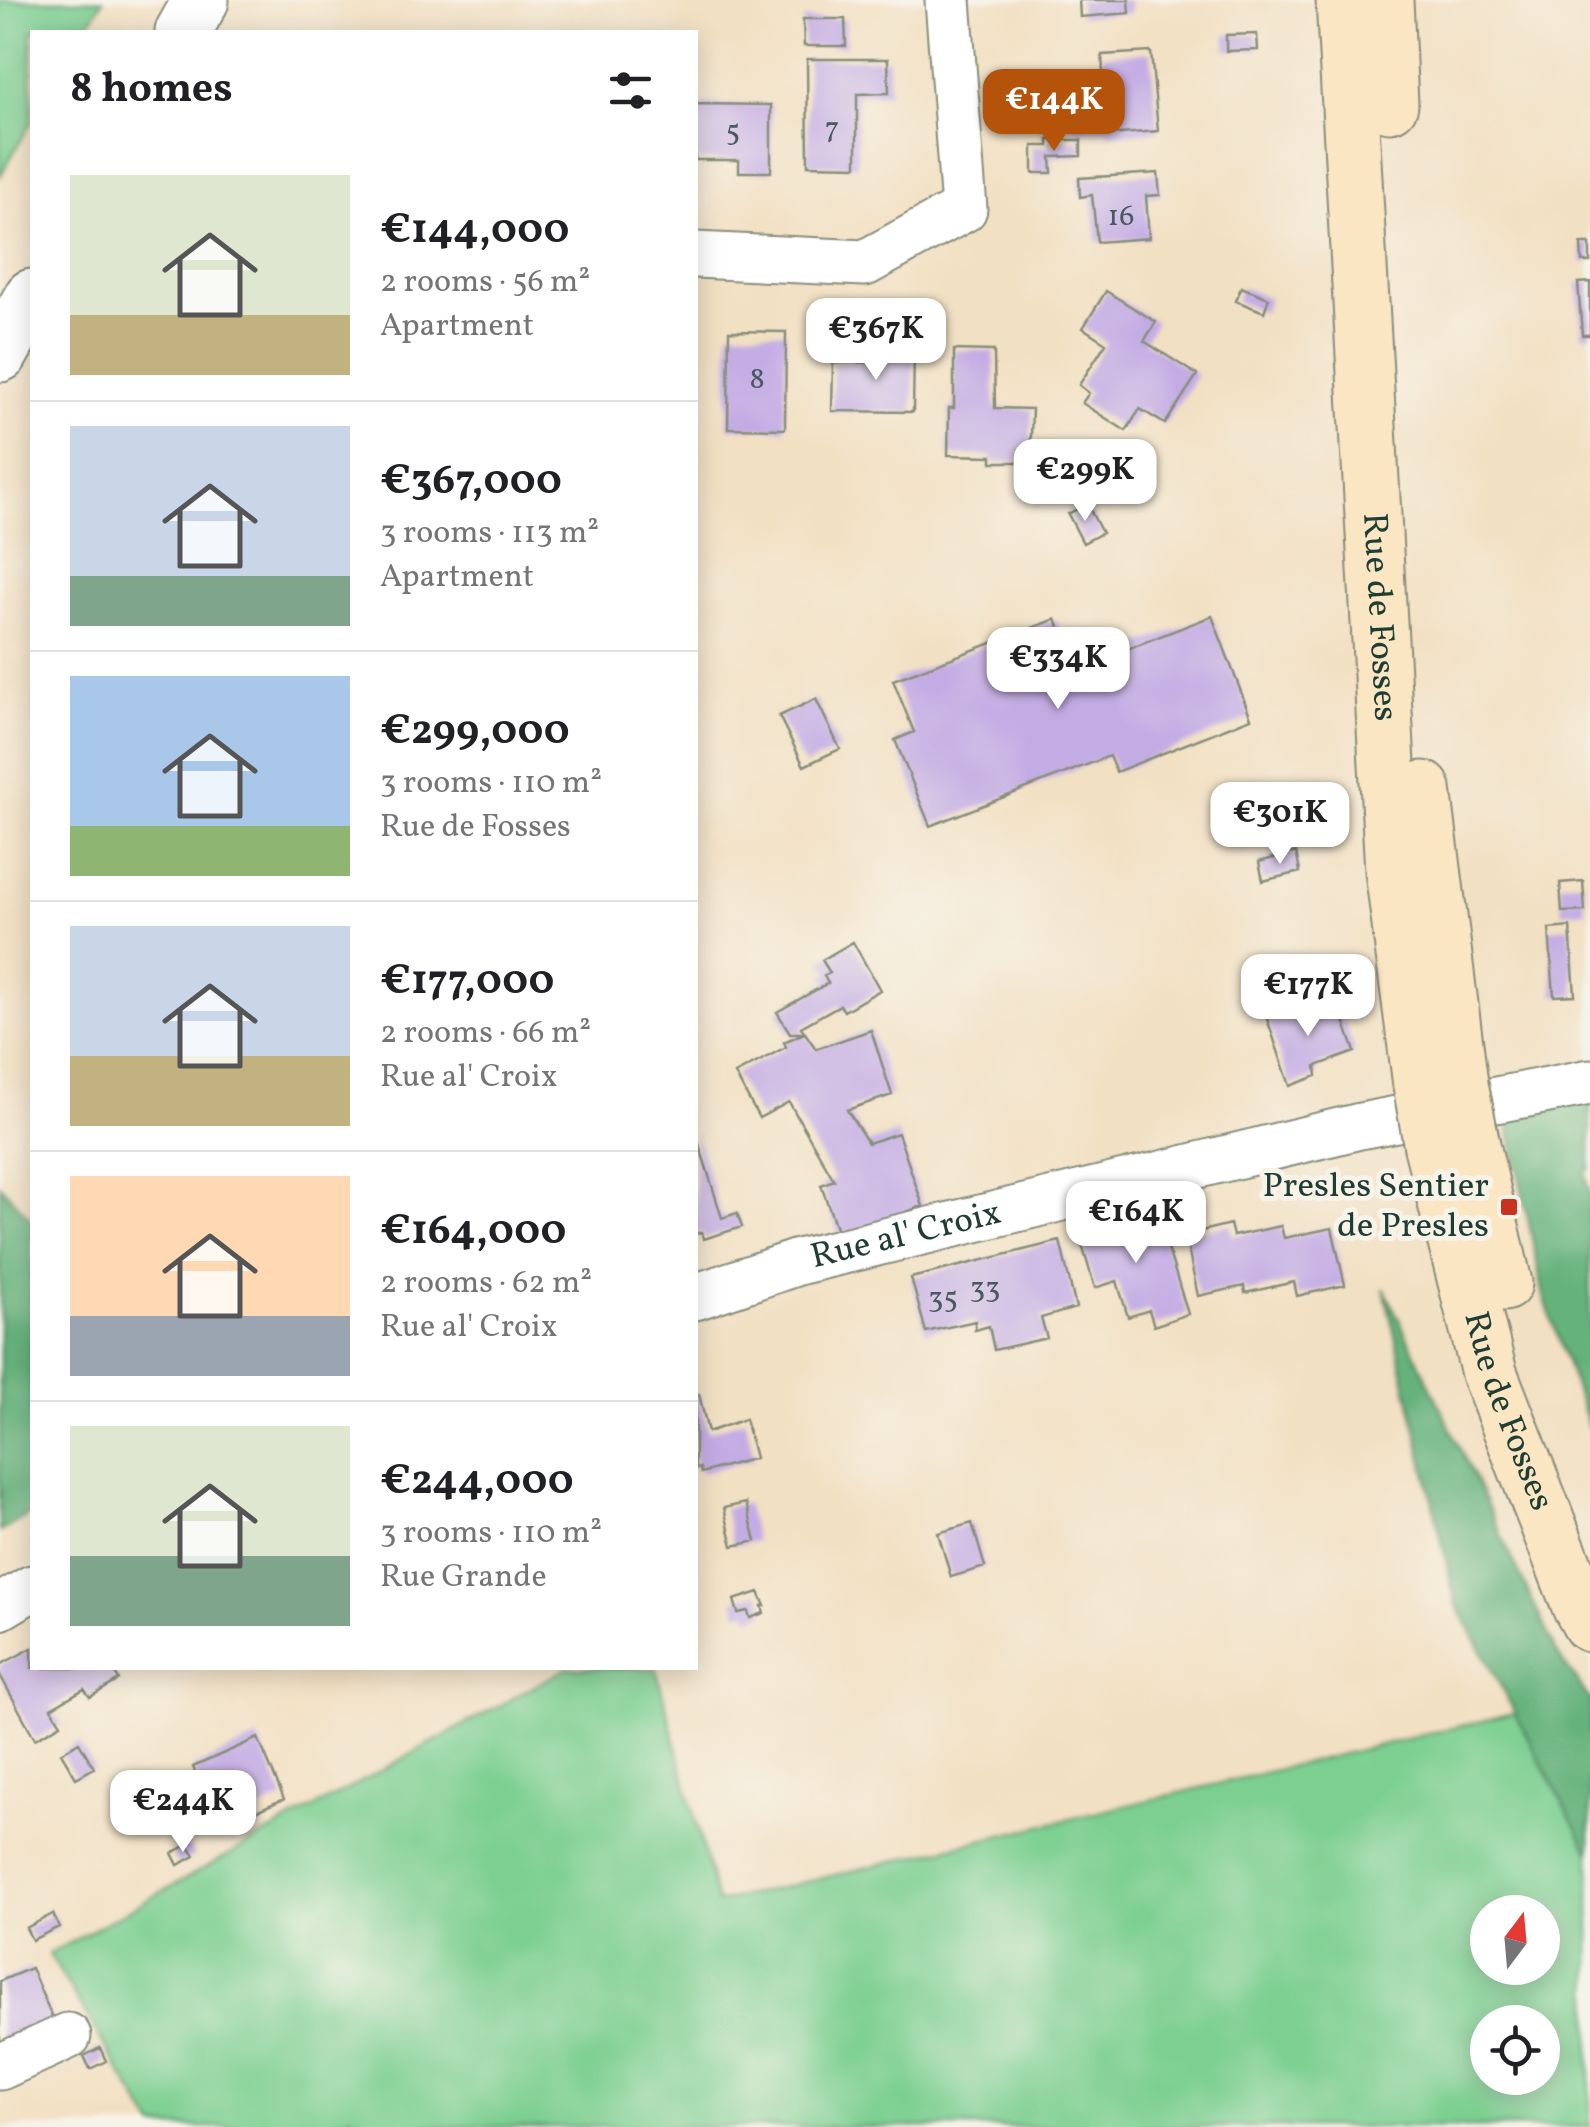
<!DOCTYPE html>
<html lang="en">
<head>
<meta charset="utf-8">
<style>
  body { margin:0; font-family:Vollkorn,serif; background:#f2f2f2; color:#202124; height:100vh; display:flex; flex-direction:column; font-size:38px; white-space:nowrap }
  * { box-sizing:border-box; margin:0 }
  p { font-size:32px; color:#757577 }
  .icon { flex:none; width:55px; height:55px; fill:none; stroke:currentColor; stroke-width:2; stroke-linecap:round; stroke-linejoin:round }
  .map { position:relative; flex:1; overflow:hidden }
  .panel { position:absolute; left:30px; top:30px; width:668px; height:1640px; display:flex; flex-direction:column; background:#fff; border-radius:0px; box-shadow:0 5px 25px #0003 }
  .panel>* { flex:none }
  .needle { width:65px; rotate:16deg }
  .fabs { position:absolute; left:1470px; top:1895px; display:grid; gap:20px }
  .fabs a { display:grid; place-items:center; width:90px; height:90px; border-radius:50%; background:#fff; box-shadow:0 5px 25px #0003; font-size:50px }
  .price { position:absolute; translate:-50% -85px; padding:0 22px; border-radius:20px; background:#fff; color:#222; font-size:32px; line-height:65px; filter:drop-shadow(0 2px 5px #0008) }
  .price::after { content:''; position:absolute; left:50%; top:60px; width:30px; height:22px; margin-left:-15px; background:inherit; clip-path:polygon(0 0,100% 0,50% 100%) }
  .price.selected { background:#b45309; color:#fff }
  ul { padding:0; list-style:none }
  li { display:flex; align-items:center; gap:30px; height:250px; padding:0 40px }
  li+li { border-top:2px solid #e0e0e0 }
  li span { display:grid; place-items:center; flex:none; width:280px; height:200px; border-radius:0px; color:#555 }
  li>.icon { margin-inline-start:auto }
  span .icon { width:120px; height:120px; fill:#fffc; stroke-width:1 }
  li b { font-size:42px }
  h2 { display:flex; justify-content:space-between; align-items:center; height:120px; padding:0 40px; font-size:42px }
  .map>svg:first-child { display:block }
  .green { fill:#7ccf91; stroke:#4e8662; stroke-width:2.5; fill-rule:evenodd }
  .forest { fill:#65b27b; stroke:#427858; stroke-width:2.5 }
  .building { fill:#c3ace4 }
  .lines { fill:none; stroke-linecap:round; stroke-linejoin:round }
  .minor-casing { stroke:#888e7c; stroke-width:49 }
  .tertiary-casing { stroke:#888e7c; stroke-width:59 }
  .secondary-casing { stroke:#888e7c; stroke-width:59 }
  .minor { stroke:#fff; stroke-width:45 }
  .tertiary { stroke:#fff; stroke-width:55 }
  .secondary { stroke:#fbe6c4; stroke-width:55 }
  .secondary-bridge-casing { stroke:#888e7c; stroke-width:59; stroke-linecap:butt }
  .secondary-bridge { stroke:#fbe6c4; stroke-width:55 }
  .poi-dot { fill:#c8321e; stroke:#f7f3e8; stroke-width:4 }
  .labels { text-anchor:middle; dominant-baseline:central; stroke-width:10; stroke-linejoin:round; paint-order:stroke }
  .number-label { font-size:30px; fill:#485960 }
  .street-label { font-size:35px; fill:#1f3d34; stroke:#f7f3e8 }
  .poi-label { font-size:35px; fill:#1f3d34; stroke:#f7f3e8; text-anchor:end }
</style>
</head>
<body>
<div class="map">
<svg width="1590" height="2127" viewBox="0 0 1590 2127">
  <rect width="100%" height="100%" fill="#f7f3e8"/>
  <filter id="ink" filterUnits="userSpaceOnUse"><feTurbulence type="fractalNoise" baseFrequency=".01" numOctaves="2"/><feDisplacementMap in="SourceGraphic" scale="20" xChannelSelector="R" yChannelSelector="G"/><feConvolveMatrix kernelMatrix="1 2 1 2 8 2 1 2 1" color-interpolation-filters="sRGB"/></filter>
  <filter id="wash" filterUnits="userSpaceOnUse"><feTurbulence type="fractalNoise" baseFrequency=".0048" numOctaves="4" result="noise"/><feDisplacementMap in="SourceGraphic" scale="40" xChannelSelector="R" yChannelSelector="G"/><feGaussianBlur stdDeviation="2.25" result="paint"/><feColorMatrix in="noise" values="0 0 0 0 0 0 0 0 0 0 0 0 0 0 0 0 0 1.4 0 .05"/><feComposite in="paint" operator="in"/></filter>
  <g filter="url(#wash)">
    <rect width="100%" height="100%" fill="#f2e0c3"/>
    <path class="green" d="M0 0H103L84 32H32V121L0 176Z
      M567 1668H656L717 1903 1515 1713 1590 1853V2127H357L351 2116 332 2127H154L49 1954ZM1542 1912V1968H1488V1912ZM1542 2022V2078H1488V2022Z"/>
    <path class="forest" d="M1590 1096V1169L1585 1172 1590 1193V1431L1544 1297 1507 1117Z
      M0 1185 32 1220V1513L0 1532Z
      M1384 1288 1557 1653 1590 1700V1853L1456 1603Z"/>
    <g id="blocks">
      <path class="building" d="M1079 0H1129L1130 13 1080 17Z
        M803 19H845L846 46H804Z
        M1257 34 1258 50 1226 51V35Z
        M1151 52 1158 131 1108 135 1107 129 1073 132 1069 94 1104 91 1102 55Z
        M807 59H888L889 93 857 94V166L808 165Z
        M695 104 771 105V172H739V160H695Z
        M1049 140H1081V156L1051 157 1052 173H1033V146H1049Z
        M1158 173 1160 195 1146 196 1149 238 1097 242 1092 195 1080 197 1079 178Z
        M1581 244H1590V262H1582Z
        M1590 282V335H1582L1578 283Z
        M1241 287 1269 298 1264 312 1236 301Z
        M1106 291 1156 322 1144 341 1197 375 1165 424 1140 409 1126 431 1082 403 1089 393 1079 385 1106 343 1083 328Z
        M729 331 786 332 785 429 728 428Z
        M871 349H914L913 412 832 411 833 363 871 362Z
        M954 350 994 351 995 408 1032 409 1030 462H992V456L948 455 949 408H954Z
        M1087 504 1102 533 1083 543 1068 514Z
        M1212 616 1251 718 1116 772 1109 756 930 826 895 740 914 732 893 680 1056 619 1075 669Z
        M816 699 840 749 804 766 779 716Z
        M1296 852 1300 872 1263 881 1259 862Z
        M1583 881 1585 911 1562 912 1560 883Z
        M1570 927 1575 995 1554 996 1549 929Z
        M853 942 880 990 844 1011 840 1005 801 1027 816 1049 871 1030 892 1095 847 1110 868 1143 898 1133 923 1206 839 1236 821 1185 834 1180 789 1102 759 1118 735 1074 786 1047 784 1042 804 1033H790L777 1012 828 983 824 976 830 973 822 960Z
        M1303 999 1308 1014 1338 1003 1355 1052 1316 1066 1317 1076 1290 1086 1265 1013Z
        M695 1131 722 1218 737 1213 742 1227 704 1239 702 1232 695 1234Z
        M1156 1210 1188 1314 1154 1326 1149 1310 1128 1317 1117 1281 1095 1288 1079 1235Z
        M1230 1224 1233 1236 1281 1226 1284 1238 1332 1228 1345 1285 1297 1296 1294 1282 1245 1293 1244 1286 1198 1296 1185 1235Z
        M1060 1241 1076 1308 1041 1318 1047 1338 994 1350 989 1326 975 1330V1321L926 1332 911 1278Z
        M699 1394 708 1432 745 1419 755 1458 701 1473 700 1468 695 1469V1395Z
        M746 1503 756 1541 733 1546 724 1508Z
        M972 1523 985 1567 951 1577 938 1533Z
        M759 1592 765 1606H762L764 1613 750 1618 748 1611 738 1613 734 1600Z
        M32 1648V1668H112L119 1680 90 1697 84 1689 51 1708 61 1724 35 1739 0 1675V1665Z
        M258 1738 284 1799 219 1827 193 1767Z
        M79 1742 94 1768 76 1778 61 1753Z
        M188 1845 195 1856 178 1865 172 1853Z
        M53 1914 59 1927 32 1940 26 1928Z
        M31 1968 54 2022 0 2046V1981Z
        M100 2048 106 2061 90 2069 84 2056Z"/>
    </g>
  </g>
  <g filter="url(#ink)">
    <use href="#blocks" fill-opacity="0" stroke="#888e7c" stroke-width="2.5"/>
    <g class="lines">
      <defs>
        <g id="minor">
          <path d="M695 255 865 263 964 209 948 0"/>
          <path id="s1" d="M695 1297 798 1262 1360 1126 1590 1082"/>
          <path d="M0 1607 32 1588"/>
          <path d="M0 2067 68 2036"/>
        </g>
        <path id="tertiary" d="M183 32 201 0
          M0 354 32 297"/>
        <g id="secondary">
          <path id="s2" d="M1344 0 1393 871 1421 1085"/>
          <path d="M1385 0 1390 104"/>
          <path d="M1423 789 1460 1084"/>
          <path d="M1472 1145 1504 1283"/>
          <path id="s3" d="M1432 1147 1489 1373 1580 1606 1590 1624"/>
        </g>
      </defs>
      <use href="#minor" class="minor-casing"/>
      <use href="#tertiary" class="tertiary-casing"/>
      <use href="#secondary" class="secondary-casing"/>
      <use href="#minor" class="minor"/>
      <use href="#tertiary" class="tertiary"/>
      <use href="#secondary" class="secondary"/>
      <defs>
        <path id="secondary-bridge" d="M1460 1084 1472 1145
          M1421 1085 1432 1147"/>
      </defs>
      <use href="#secondary-bridge" class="secondary-bridge-casing"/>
      <use href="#secondary-bridge" class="secondary-bridge"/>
    </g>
  </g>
  <rect class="poi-dot" x="1499" y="1197" width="20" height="20" rx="5"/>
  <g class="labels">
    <g class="number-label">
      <text x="832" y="129">7</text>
      <text x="733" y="132">5</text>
      <text x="1121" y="217">16</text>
      <text x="757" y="380">8</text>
      <text x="985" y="1289">33</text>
      <text x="943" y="1299">35</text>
    </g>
    <g class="street-label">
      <text stroke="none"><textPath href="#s2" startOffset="618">Rue de Fosses</textPath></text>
      <text stroke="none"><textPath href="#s1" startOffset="220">Rue al' Croix</textPath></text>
      <text stroke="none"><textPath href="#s3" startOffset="275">Rue de Fosses</textPath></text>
    </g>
    <g class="poi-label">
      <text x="1489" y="1187">Presles Sentier<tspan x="1489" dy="40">de Presles</tspan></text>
    </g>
  </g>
</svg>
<div class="fabs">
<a><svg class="needle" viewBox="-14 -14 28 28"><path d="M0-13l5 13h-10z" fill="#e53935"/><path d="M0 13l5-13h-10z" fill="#757577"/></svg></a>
<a><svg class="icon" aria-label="locate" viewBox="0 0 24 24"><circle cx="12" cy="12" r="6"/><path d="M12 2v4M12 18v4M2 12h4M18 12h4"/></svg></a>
</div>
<b class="price selected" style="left:1054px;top:154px">€144K</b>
<b class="price" style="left:876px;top:383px">€367K</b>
<b class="price" style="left:1085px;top:524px">€299K</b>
<b class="price" style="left:1058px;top:712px">€334K</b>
<b class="price" style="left:1280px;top:867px">€301K</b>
<b class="price" style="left:1308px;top:1039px">€177K</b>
<b class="price" style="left:1136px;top:1266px">€164K</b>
<b class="price" style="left:183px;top:1855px">€244K</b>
<section class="panel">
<h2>8 homes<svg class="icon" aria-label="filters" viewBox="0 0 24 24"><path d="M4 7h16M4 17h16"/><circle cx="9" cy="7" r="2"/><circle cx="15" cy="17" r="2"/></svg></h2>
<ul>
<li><span style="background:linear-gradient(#dfe7d0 70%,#c2b280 0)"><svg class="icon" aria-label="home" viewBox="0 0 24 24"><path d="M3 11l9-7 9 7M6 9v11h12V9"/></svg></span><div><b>€144,000</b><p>2 rooms · 56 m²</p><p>Apartment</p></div></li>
<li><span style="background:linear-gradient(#c9d6e8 75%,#7fa58c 0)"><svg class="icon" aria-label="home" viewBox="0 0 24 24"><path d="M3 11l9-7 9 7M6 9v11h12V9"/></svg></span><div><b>€367,000</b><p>3 rooms · 113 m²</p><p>Apartment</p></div></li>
<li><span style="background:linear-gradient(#a9c7e8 75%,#8fb573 0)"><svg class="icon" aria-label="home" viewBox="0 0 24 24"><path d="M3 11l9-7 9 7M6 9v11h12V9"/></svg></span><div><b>€299,000</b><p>3 rooms · 110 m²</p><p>Rue de Fosses</p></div></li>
<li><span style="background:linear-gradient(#c9d6e8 65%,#c2b280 0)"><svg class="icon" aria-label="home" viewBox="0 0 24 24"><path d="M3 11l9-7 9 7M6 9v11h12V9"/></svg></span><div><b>€177,000</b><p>2 rooms · 66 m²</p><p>Rue al' Croix</p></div></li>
<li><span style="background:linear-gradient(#ffd9b3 70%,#9aa5b1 0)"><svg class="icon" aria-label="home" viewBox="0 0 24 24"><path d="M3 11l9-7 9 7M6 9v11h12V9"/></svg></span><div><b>€164,000</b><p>2 rooms · 62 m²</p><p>Rue al' Croix</p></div></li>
<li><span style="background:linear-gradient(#dfe7d0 65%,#7fa58c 0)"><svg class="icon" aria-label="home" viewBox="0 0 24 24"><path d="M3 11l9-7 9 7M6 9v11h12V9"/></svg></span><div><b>€244,000</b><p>3 rooms · 110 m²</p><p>Rue Grande</p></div></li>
</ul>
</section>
</div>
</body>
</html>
